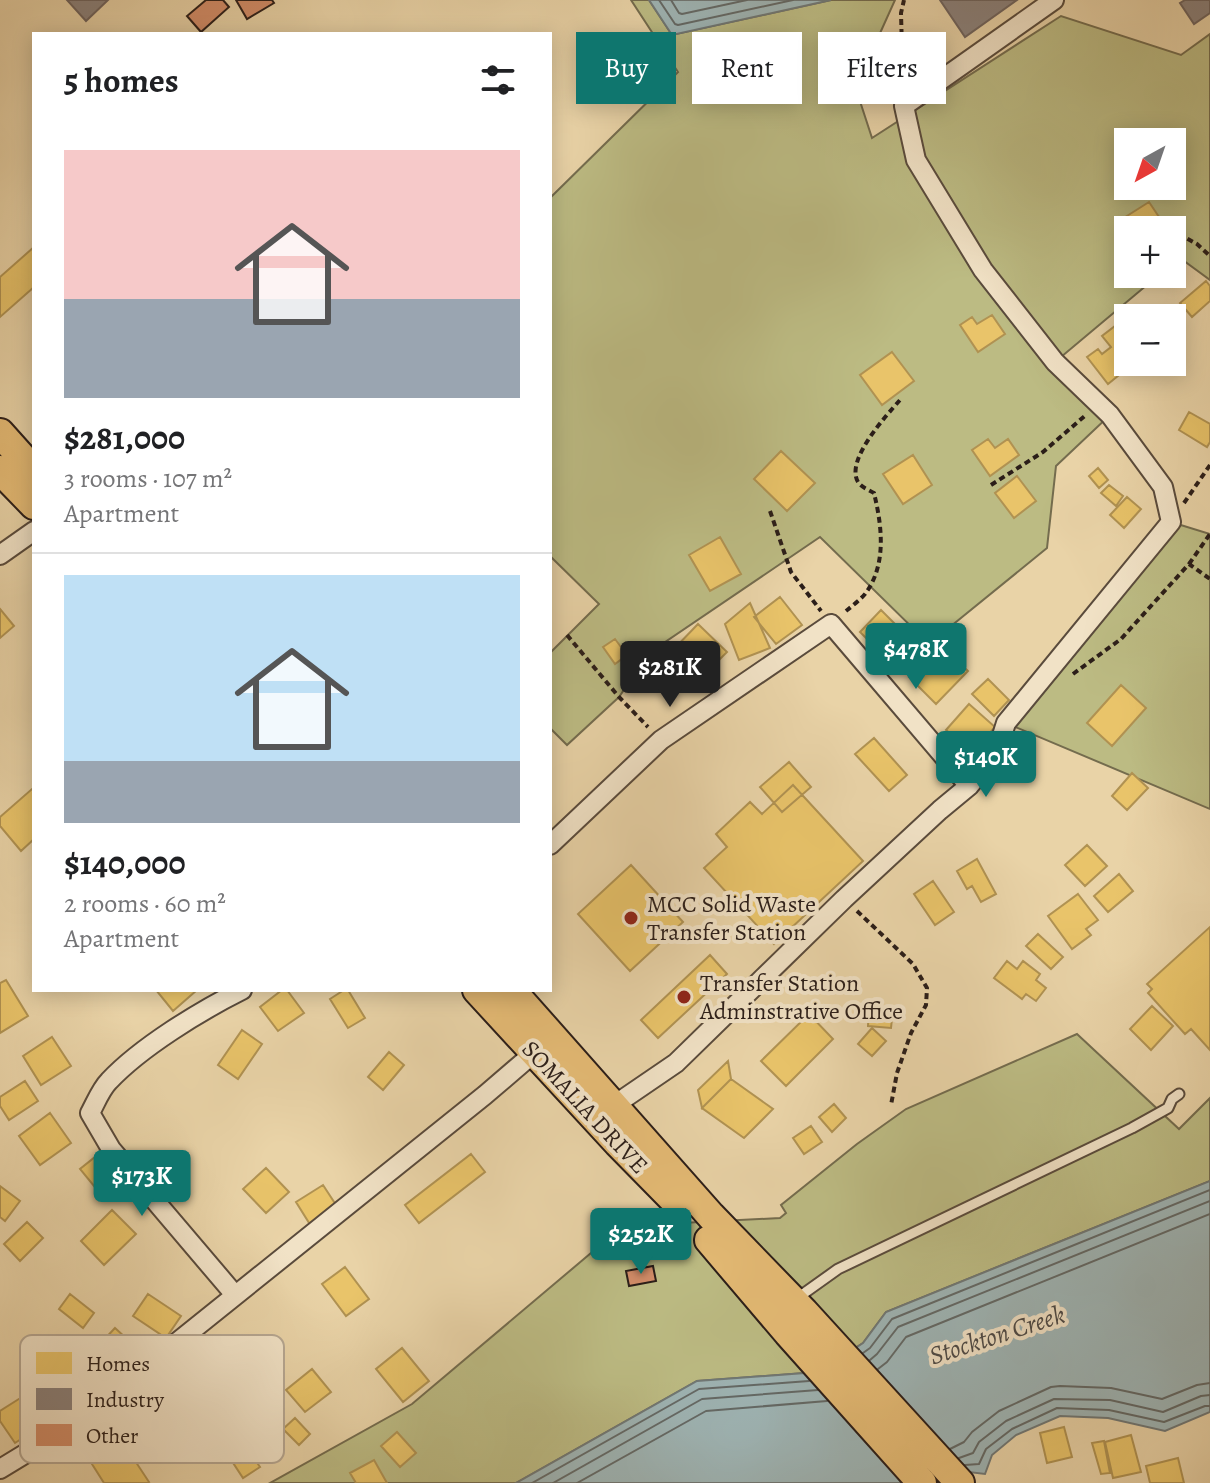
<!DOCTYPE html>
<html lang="en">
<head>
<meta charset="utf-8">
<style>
  body { margin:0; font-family:Alegreya,serif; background:#f6f6f6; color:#202124; height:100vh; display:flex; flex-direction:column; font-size:30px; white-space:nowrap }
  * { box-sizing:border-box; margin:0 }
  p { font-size:26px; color:#757577 }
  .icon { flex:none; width:44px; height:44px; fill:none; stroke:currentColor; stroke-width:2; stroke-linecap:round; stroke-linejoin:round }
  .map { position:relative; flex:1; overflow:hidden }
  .side { position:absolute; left:32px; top:32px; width:520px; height:960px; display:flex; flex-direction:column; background:#fff; border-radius:0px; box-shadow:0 4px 20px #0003 }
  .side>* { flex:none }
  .banner { position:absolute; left:576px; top:32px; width:514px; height:72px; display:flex; gap:16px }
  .needle { width:52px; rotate:220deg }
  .fabs { position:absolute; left:1114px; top:128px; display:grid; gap:16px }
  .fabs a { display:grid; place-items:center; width:72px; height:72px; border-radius:0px; background:#fff; box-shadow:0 4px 20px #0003; font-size:40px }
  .price { position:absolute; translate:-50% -68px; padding:0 18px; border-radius:8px; background:#0f766e; color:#fff; font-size:26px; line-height:52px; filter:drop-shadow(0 2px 4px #0008) }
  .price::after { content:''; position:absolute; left:50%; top:48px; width:24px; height:18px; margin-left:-12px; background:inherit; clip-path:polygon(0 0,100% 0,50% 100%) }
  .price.selected { background:#222; color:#fff }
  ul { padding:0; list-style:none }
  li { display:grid; align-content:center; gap:16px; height:424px; padding:0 32px }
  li+li { border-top:2px solid #e0e0e0 }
  li span { display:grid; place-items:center; height:248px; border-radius:0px; color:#555 }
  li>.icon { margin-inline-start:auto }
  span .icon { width:144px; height:144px; fill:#fffc; stroke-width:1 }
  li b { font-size:34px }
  h2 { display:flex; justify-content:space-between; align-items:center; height:96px; padding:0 32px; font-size:34px }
  .tag { padding:0 28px; border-radius:0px; background:#fff; box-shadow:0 4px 20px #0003; font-size:28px; line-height:72px }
  .tag.selected { background:#0f766e; color:#fff }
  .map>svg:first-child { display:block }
  .green { fill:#bcbb83; stroke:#746c4e; stroke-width:2; fill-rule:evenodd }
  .water { fill:#9eb4b4; stroke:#707876; stroke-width:2 }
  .homes { fill:#e9c46a; stroke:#b09252; stroke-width:2 }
  .industry { fill:#8a817c; stroke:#6e635e; stroke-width:2 }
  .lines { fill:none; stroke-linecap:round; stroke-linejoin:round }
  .shore { stroke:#646966; stroke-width:2 }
  .building { fill:#d38d69; stroke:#2b1e19; stroke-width:2 }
  .lane-casing { stroke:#5a4b3c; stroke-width:13 }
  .street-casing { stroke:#5a4b3c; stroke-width:22 }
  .primary-casing { stroke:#2b1e19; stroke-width:32 }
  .path { stroke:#2b1e19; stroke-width:4; stroke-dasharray:6 4; stroke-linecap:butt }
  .lane { stroke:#f1e2c6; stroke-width:9 }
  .street { stroke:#f1e2c6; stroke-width:18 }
  .primary { stroke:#e4ba74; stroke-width:28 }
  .poi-dot { fill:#8f2418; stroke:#f1e2c6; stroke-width:3 }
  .labels { text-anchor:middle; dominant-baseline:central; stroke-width:8; stroke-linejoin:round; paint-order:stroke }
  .poi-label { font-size:24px; fill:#2b1e19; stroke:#f1e2c6; text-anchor:start }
  .street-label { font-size:24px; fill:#2b1e19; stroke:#f1e2c6 }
  .water-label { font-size:26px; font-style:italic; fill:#4e4b48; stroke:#f1e2c6 }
  .key { fill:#f1e2c6; stroke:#b6a792; stroke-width:2 }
  .key-label { font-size:22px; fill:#2b1e19 }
</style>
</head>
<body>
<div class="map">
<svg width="1210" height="1483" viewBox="0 0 1210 1483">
  <rect width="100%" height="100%" fill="#e9d3a7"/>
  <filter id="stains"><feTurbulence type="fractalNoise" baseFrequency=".0025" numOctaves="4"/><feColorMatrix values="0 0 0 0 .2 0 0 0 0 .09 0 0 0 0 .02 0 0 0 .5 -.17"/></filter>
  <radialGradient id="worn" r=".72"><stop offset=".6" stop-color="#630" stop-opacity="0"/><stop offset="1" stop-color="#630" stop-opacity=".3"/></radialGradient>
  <path class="green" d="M631 0H649L672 35 831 0H895L881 31 857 92 872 138 1061 16 1181 55 1210 34V280L1180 258 1172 264V230H1128V274H1160L1055 362 1110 415 1056 466 1047 548 929 644 820 537 649 653 619 697 567 745 550 728V653L599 604 550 556V198L678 72ZM1128 142H1172V186H1128Z
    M1171 522 1210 534V809L1006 723Z
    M1077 1034 1179 1129 1210 1098V1181L886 1312 863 1343 818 1372 697 1381 516 1483H270L412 1404 623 1226 780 1218 786 1213 781 1205 857 1144 906 1109Z"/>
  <path class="water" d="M649 0H831L672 35Z
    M1210 1181V1412L1165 1431 1108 1418 1060 1416 1016 1435 992 1455 985 1474 969 1472 960 1483H516L697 1381 818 1372 863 1343 886 1312Z"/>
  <path class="homes" d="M1149 202 1165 226 1158 230H1128V234L1119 221Z
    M34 247V287L0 317V277Z
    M1206 281 1210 286V301L1192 317 1180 303Z
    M992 315 1005 334 978 352 960 325 972 317 977 324Z
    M1115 326 1123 337 1128 334V362H1135L1108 384 1087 357 1098 349 1102 354 1111 347 1102 336Z
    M892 352 914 381 882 405 860 375Z
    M1189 412 1210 424V442L1207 447 1179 430Z
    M988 439 995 448 1008 439 1019 455 990 476 972 450Z
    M781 451 815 483 787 511 754 479Z
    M913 455 932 485 903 504 883 474Z
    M1098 468 1108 480 1099 488 1089 476Z
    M1017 476 1036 501 1014 518 995 493Z
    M1109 485 1123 496 1116 506 1101 493Z
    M1127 497 1141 509 1124 528 1110 515Z
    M720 537 741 574 710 591 689 555Z
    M780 597 802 625 776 644 754 617Z
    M750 603 770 648 739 660 725 624Z
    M0 609 14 626 0 638Z
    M881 610 919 648 897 669 860 632Z
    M698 624 727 652 699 680 671 652Z
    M615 639 627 655 615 664 603 647Z
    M941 645 968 671 936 704 909 677Z
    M658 666 672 682 662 692 647 677Z
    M988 679 1009 700 994 716 972 694Z
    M1121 685 1146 708 1112 746 1087 723Z
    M969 704 995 727 973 753 946 730Z
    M874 738 907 775 889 791 855 754Z
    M789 762 811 787 782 812 760 787Z
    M1132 773 1148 788 1127 810 1112 796Z
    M793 785 863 861 774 944 704 868 727 847 716 834 750 802 762 814Z
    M32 789 34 791V839L21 851 0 826V817Z
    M1087 845 1107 866 1085 886 1065 865Z
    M977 859 996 894 981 902 972 886 967 889 957 871Z
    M631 865 683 922 630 971 578 914Z
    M1119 874 1133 891 1108 912 1094 896Z
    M933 881 954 912 935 925 914 894Z
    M1078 894 1098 920 1086 929 1091 935 1072 949 1048 916Z
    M1210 927V1050L1191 1029 1185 1034 1148 993 1152 989 1147 984Z
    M1038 934 1063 957 1051 969 1026 946Z
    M710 955 727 974 658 1038 641 1020Z
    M1007 961 1017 969 1023 961 1040 974 1036 980 1046 988 1036 1001 1026 994 1022 999 994 978Z
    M6 980 28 1016 0 1033V983Z
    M156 990H197L173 1011Z
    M282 990H287L304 1013 278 1031 260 1007Z
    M344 990H348L365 1018 348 1028 330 999Z
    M1152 1006 1173 1026 1151 1050 1130 1029Z
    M869 1007 893 1009 891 1028 868 1026Z
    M809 1014 833 1039 786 1086 761 1061Z
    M872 1028 886 1041 872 1056 858 1044Z
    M242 1030 262 1044 238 1079 218 1065Z
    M52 1037 71 1066 41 1085 23 1056Z
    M389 1052 404 1065 383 1090 368 1077Z
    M728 1061 731 1079 702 1108 698 1090Z
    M731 1079 773 1109 744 1138 702 1108Z
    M25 1081 38 1101 9 1120 0 1106V1097Z
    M834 1104 846 1118 832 1132 819 1117Z
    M50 1113 71 1143 40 1165 19 1136Z
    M811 1126 822 1142 804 1154 793 1138Z
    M471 1154 485 1172 419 1223 405 1205Z
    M95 1157 118 1185 103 1197 80 1169Z
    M266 1168 289 1192 266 1213 243 1189Z
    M323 1185 338 1208 311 1226 296 1202Z
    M0 1186 20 1201 5 1221 0 1217Z
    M112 1210 136 1234 104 1265 81 1241Z
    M27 1222 43 1238 20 1261 4 1244Z
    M345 1267 369 1299 346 1316 322 1284Z
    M70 1294 94 1313 83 1328 59 1309Z
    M148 1294 181 1316 166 1338 133 1316Z
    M115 1328 138 1349 122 1365 100 1344Z
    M402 1348 429 1381 403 1402 376 1369Z
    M312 1369 331 1392 305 1412 286 1390Z
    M22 1397 41 1426 15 1443 0 1421V1411Z
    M295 1418 310 1434 299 1445 283 1429Z
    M1064 1427 1072 1457 1047 1463 1040 1433Z
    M397 1432 416 1453 400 1467 381 1446Z
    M1131 1435 1141 1472 1113 1478 1105 1442Z
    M241 1439 260 1467 243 1478 224 1449Z
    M1104 1441 1110 1473 1101 1474 1092 1443Z
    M124 1444 149 1482 147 1483H104L92 1464Z
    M1178 1458 1184 1483H1150L1146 1466Z
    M374 1460 387 1483H356L350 1473Z"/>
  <path class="industry" d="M67 0H108L86 21Z
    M940 0H1017L965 37Z
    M1185 0H1210V13L1194 24 1180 3Z"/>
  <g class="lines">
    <path class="shore" d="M659 0 675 24 678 25 793 0
      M671 0 679 13 682 14 747 0
      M863 1353 870 1348 892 1319 1210 1190
      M870 1360 877 1354 898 1327 1210 1201
      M878 1369 887 1362 906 1337 1210 1214
      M950 1449 964 1442 972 1432 999 1411 1051 1387 1060 1386 1111 1388 1162 1399 1197 1385 1210 1383
      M959 1458 973 1453 979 1442 1006 1421 1054 1399 1110 1400 1163 1412 1201 1396 1210 1395
      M965 1465 979 1464 986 1449 1012 1429 1057 1408 1109 1410 1164 1422 1205 1406H1210
      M532 1483 699 1389 809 1381
      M553 1483 702 1399 818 1390
      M577 1483 706 1411 827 1401"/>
  </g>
  <path class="building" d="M206 0H223L229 7 201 32 187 16Z
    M236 0H272L274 3 247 19Z
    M653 1266 656 1281 629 1286 626 1271Z"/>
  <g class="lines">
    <defs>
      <path id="lane" d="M796 1299 838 1269 1132 1128 1168 1108 1172 1099 1179 1094"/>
      <path id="street" d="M0 555 34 531
        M550 845 661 740 831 624 969 786
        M613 1106 676 1063 844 899 940 810 969 786 990 760 1000 742 1006 723 1171 522 1163 487 1110 415 1055 362 983 270 916 160 904 106 1054 0
        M235 1295 111 1149 90 1113C96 1102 101 1089 109 1081 141 1047 200 1011 242 990
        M0 1469 79 1421 485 1095 534 1053"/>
      <path id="primary" d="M0 433 34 471
        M0 470 34 505
        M477 990 618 1143 674 1200
        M511 990 711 1216 804 1312 960 1483
        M709 1240 788 1333 922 1483"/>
    </defs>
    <use href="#lane" class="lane-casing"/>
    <use href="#street" class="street-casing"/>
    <use href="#primary" class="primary-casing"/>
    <path class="path" d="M903 85 901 13 904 0
      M1170 229 1197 244 1210 256
      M991 485 1043 452 1087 414
      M1184 503 1210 465
      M770 511 791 572 821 611
      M1189 564 1210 534
      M846 611C852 606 860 600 865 594 887 565 882 526 874 493 869 490 861 487 858 482 845 460 886 416 900 400
      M567 635 619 697 648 727
      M1073 674 1121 639 1189 564 1210 579
      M857 911 913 964 927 988 926 1005 911 1033 897 1073 891 1105"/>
    <use href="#lane" class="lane"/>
    <use href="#street" class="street"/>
    <use href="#primary" class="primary"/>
  </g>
  <g class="poi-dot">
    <circle cx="631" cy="918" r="8"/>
    <circle cx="684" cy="997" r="8"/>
  </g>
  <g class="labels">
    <g class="poi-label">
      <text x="647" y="904">MCC Solid Waste<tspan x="647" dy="28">Transfer Station</tspan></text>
      <text x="700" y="983">Transfer Station<tspan x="700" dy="28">Adminstrative Office</tspan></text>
    </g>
    <g class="street-label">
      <text transform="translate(585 1107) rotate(47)">SOMALIA DRIVE</text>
    </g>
    <g class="water-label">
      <text transform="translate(997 1335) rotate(-18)">Stockton Creek</text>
    </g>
  </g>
  <rect x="20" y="1335" width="264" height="128" rx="12" class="key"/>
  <rect x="36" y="1352" width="36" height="22" fill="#e9c46a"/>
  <rect x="36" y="1388" width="36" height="22" fill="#8a817c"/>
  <rect x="36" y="1424" width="36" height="22" fill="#d38d69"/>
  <g class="key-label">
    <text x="86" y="1371">Homes</text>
    <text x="86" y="1407">Industry</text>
    <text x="86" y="1443">Other</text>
  </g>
  <rect width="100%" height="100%" filter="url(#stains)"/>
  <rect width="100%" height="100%" fill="url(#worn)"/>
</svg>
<div class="fabs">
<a><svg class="needle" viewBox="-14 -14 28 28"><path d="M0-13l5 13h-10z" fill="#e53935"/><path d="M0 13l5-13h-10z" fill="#757577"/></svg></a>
<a>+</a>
<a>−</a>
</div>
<b class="price" style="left:916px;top:691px">$478K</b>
<b class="price selected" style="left:670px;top:709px">$281K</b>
<b class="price" style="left:986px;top:799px">$140K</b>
<b class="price" style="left:142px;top:1218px">$173K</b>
<b class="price" style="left:641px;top:1276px">$252K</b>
<div class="banner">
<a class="tag selected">Buy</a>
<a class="tag">Rent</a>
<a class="tag">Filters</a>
</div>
<section class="side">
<h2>5 homes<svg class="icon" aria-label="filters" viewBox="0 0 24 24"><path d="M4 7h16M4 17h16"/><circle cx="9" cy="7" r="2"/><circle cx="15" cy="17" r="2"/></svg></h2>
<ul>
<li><span style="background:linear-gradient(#f6c9c9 60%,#9aa5b1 0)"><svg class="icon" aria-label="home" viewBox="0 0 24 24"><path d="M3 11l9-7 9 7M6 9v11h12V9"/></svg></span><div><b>$281,000</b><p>3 rooms · 107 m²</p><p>Apartment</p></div></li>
<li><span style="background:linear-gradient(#bfe0f5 75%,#9aa5b1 0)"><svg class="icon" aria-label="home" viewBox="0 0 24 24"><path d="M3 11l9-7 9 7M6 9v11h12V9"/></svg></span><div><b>$140,000</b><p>2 rooms · 60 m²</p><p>Apartment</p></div></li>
</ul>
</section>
</div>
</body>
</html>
